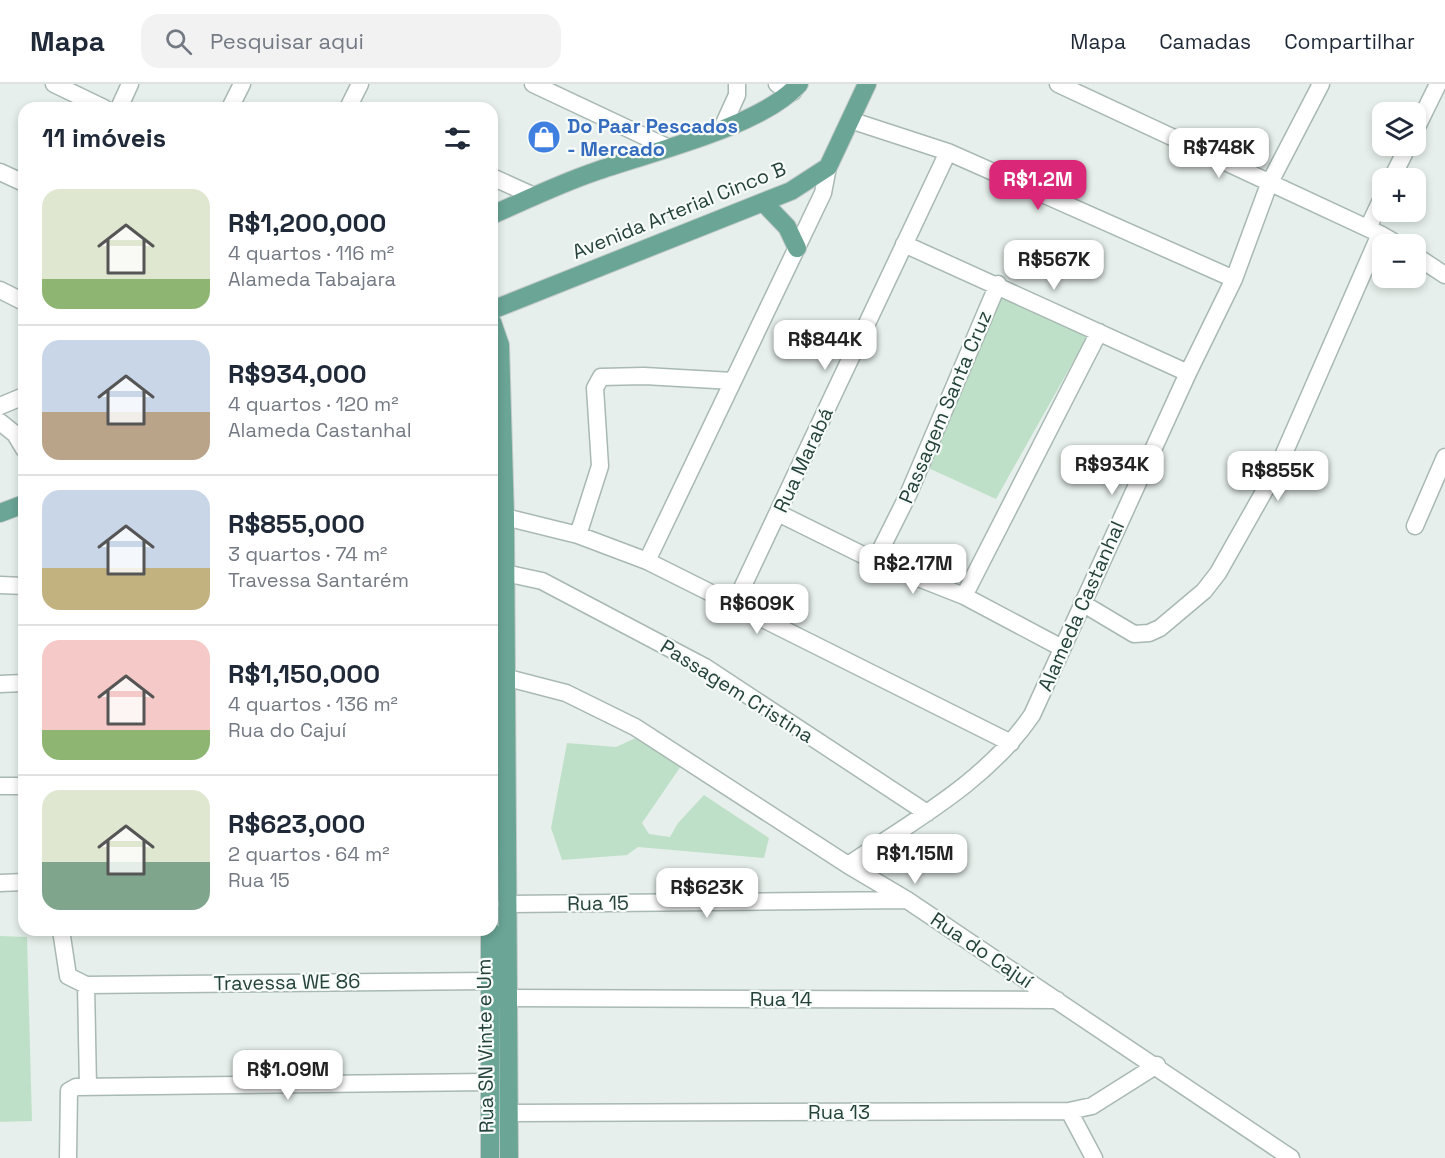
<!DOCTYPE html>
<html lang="pt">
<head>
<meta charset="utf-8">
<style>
  body { margin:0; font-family:"Space Grotesk",sans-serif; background:#f2f2f3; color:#1f2937; height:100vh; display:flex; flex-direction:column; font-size:22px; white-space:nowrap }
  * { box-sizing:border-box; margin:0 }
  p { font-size:20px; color:#747a83 }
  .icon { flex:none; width:33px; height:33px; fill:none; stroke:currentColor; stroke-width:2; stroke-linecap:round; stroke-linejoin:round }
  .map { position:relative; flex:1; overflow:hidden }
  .details { position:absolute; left:18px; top:18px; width:480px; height:834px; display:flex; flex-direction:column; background:#fff; border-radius:18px; box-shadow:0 3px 9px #0003 }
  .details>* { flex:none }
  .controls { position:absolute; left:1372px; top:18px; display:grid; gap:12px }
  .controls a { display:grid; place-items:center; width:54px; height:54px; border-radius:12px; background:#fff; box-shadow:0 3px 9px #0003; font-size:30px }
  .price { position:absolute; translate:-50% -51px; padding:0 14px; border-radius:12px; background:#fff; color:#222; font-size:20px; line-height:39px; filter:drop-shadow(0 2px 3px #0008) }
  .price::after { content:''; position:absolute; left:50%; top:36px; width:18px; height:14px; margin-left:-9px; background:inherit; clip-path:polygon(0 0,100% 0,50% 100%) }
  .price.on { background:#db2777; color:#fff }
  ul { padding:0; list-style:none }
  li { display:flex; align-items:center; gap:18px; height:150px; padding:0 24px }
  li+li { border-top:2px solid #e0e1e3 }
  li span { display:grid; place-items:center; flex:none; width:168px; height:120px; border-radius:18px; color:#555 }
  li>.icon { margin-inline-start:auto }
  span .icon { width:72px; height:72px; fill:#fffc; stroke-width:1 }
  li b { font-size:26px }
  h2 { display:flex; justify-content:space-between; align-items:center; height:72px; padding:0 24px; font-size:26px }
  header { display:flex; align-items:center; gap:36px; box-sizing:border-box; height:84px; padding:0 30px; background:#fff; border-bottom:2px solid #e0e1e3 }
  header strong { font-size:28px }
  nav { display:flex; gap:33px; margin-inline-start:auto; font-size:21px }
  .search { width:420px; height:54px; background:#f2f2f3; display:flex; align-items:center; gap:15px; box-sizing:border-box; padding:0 21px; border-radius:18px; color:#747a83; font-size:22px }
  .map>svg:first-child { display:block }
  .green { fill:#bfe0c8 }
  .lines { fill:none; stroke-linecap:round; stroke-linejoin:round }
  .minor-casing { stroke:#a8b8b2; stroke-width:19 }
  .major-casing { stroke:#c2cac8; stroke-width:20 }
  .minor { stroke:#fff; stroke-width:16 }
  .major { stroke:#6aa596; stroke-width:18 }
  .labels { text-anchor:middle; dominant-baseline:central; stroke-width:4.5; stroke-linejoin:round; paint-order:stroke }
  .shop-label { font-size:20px; font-weight:bold; fill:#366cbe; stroke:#f7fbf9; text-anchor:start }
  .street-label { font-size:20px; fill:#24423a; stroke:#f7fbf9 }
</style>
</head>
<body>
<header>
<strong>Mapa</strong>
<div class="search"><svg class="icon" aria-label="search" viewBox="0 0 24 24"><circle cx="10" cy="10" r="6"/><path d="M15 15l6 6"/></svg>Pesquisar aqui</div>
<nav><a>Mapa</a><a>Camadas</a><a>Compartilhar</a></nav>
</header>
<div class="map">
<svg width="1445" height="1074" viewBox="0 0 1445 1074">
  <rect width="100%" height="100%" fill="#e6efeb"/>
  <path class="green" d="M999 211 1087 253 996 415 924 382Z
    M640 652 681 682 642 739 649 750 670 753 678 739 704 711 769 754 764 774 638 763 627 771 562 776 551 744 567 659 616 663Z
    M0 852 27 853 32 1037 0 1038Z"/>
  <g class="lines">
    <defs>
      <path id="minor" d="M54 0 104 24
        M533 0 667 63
        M777 0 793 8
        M1058 0 1380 150 1397 160
        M119 24 130 0
        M230 24 242 0
        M348 24 360 0
        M850 36 948 68 1234 195
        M722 44 737 11V0
        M1416 45 1438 0
        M0 88 24 99
        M492 93 534 112
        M1392 94 1408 62
        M1368 144 1383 112
        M904 160 1188 289
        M1416 172 1445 191
        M0 206 24 218
        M0 322 24 312
        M0 338 15 350 24 365
        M778 429 875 477 964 512 1062 564
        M505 433 578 451 647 477 1011 659
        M1415 442 1445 373
        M578 451 600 382 595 304 601 293 644 292 733 297
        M647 477 823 109 828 83
        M875 477 908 411 998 200
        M505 489 542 497 705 583 927 729
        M0 501 24 502
        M964 512 1099 248
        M1082 519 1134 550 1149 549 1160 544 1204 507 1218 489 1279 381 1380 150
        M734 521 948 68
        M504 593 566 609 635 643 848 781 907 816 1291 1074
        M0 600 24 599
        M0 702H24
        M848 781C913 737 987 697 1032 631L1188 289 1234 195 1269 100 1321 0
        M0 799 24 798
        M506 820 907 816
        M61 846 68 892 86 901 489 897
        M86 901 88 1003
        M506 914 1057 916
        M1069 1027 1094 1074
        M509 1029 1069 1027 1092 1022 1157 981
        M68 1074 69 1007 76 1003 489 998"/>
      <path id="major" d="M763 118 787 143 797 164
        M492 131C526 116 559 100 594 88 650 68 761 43 799 0
        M492 226 791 107 828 83 867 0
        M492 238 500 261 505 433 509 1074
        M0 429 24 420
        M490 846V1074"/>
    </defs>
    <use href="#minor" class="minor-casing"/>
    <use href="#major" class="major-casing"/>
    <use href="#minor" class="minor"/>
    <use href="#major" class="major"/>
  </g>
  <defs>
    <symbol id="shop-disc" viewBox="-11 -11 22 22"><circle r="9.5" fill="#3f7fe0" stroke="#f7fbf9"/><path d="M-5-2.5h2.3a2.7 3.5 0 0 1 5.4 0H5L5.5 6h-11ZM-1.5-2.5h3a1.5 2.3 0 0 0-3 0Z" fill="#fff"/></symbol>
  </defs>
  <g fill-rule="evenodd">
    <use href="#shop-disc" x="525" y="34" width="38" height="38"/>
  </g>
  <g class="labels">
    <g class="shop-label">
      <text x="567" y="42">Do Paar Pescados<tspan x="567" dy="23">- Mercado</tspan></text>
    </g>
    <g class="street-label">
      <text transform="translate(679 126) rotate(-22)">Avenida Arterial Cinco B</text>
      <text transform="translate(945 323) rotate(-67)">Passagem Santa Cruz</text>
      <text transform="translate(803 376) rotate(-65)">Rua Marabá</text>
      <text transform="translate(1081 522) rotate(-66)">Alameda Castanhal</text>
      <text transform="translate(737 607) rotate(32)">Passagem Cristina</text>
      <text transform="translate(598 819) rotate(-1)">Rua 15</text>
      <text transform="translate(982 866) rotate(34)">Rua do Cajuí</text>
      <text transform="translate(287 898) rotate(-1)">Travessa WE 86</text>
      <text x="781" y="915">Rua 14</text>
      <text transform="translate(485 962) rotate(-91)">Rua SN Vinte e Um</text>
      <text x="839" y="1028">Rua 13</text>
    </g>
  </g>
</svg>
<div class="controls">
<a><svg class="icon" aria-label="layers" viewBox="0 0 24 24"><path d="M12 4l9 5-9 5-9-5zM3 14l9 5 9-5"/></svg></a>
<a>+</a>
<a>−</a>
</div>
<b class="price" style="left:1219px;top:95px">R$748K</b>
<b class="price on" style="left:1038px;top:127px">R$1.2M</b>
<b class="price" style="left:1054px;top:207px">R$567K</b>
<b class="price" style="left:825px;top:287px">R$844K</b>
<b class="price" style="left:1112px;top:412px">R$934K</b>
<b class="price" style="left:1278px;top:418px">R$855K</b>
<b class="price" style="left:913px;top:511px">R$2.17M</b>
<b class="price" style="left:757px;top:551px">R$609K</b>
<b class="price" style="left:915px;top:801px">R$1.15M</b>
<b class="price" style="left:707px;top:835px">R$623K</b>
<b class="price" style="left:288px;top:1017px">R$1.09M</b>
<section class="details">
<h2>11 imóveis<svg class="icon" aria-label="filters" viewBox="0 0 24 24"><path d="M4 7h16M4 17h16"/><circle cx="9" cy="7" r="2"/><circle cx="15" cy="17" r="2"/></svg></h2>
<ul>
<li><span style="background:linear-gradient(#dfe7d0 75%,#8fb573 0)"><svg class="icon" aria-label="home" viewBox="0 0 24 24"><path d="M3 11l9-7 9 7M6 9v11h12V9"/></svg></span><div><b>R$1,200,000</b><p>4 quartos · 116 m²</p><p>Alameda Tabajara</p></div></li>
<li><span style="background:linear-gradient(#c9d6e8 60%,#b9a48a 0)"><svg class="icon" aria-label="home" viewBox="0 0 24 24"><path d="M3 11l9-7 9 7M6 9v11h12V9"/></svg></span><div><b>R$934,000</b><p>4 quartos · 120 m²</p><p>Alameda Castanhal</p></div></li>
<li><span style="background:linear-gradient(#c9d6e8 65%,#c2b280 0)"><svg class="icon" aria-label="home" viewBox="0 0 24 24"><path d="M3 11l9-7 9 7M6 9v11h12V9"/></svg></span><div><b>R$855,000</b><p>3 quartos · 74 m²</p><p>Travessa Santarém</p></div></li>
<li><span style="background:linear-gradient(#f6c9c9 75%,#8fb573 0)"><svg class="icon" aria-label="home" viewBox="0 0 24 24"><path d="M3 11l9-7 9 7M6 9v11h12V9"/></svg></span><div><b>R$1,150,000</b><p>4 quartos · 136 m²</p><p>Rua do Cajuí</p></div></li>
<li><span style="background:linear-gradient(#dfe7d0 60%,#7fa58c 0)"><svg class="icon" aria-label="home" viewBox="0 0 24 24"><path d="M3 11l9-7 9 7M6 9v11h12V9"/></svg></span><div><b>R$623,000</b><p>2 quartos · 64 m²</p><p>Rua 15</p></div></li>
</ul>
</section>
</div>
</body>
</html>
